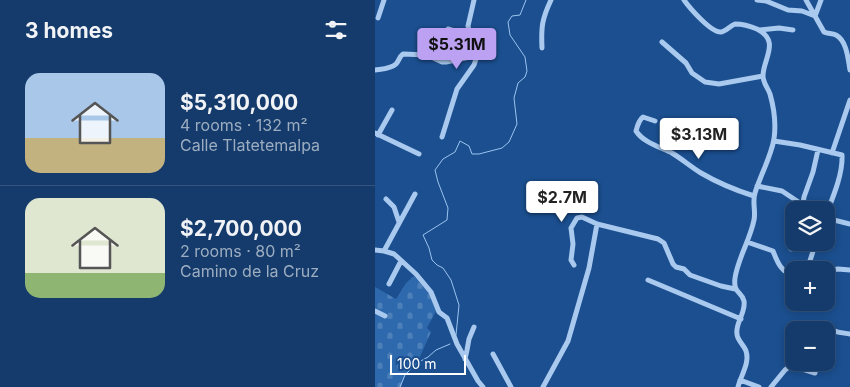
<!DOCTYPE html>
<html lang="en">
<head>
<meta charset="utf-8">
<style>
  body { margin:0; font-family:Inter,sans-serif; background:#1d4271; color:#f1f3f6; height:100vh; display:flex; flex-direction:column; font-size:19px; white-space:nowrap }
  * { box-sizing:border-box; margin:0 }
  p { font-size:16px; color:#9dadc1 }
  .icon { flex:none; width:28px; height:28px; fill:none; stroke:currentColor; stroke-width:2; stroke-linecap:round; stroke-linejoin:round }
  .map { position:relative; flex:1; overflow:hidden }
  .sheet { display:flex; flex-direction:column; background:#143b6b; width:375px }
  .sheet>* { flex:none }
  .controls { position:absolute; left:410px; top:201px; display:grid; gap:10px }
  .controls a { display:grid; place-items:center; width:50px; height:50px; border-radius:10px; background:#143b6b; box-shadow:0 2px 8px #0003,0 0 0 1px #33557e; font-size:25px }
  .scale { position:absolute; left:15px; bottom:12px; width:76px; box-sizing:border-box; padding-left:5px; border:2px solid #fff; border-top:0; font-size:14px; line-height:18px; white-space:nowrap; color:#fff; -webkit-text-stroke:4px #1b4f8f; paint-order:stroke }
  .price { position:absolute; translate:-50% -42px; padding:0 11px; border-radius:5px; background:#fff; color:#222; font-size:16px; line-height:32px; filter:drop-shadow(0 1px 2px #0008) }
  .price::after { content:''; position:absolute; left:50%; top:30px; width:15px; height:11px; margin-left:-8px; background:inherit; clip-path:polygon(0 0,100% 0,50% 100%) }
  .price.active { background:#bca0f2; color:#111 }
  ul { padding:0; list-style:none }
  li { display:flex; align-items:center; gap:15px; height:125px; padding:0 25px }
  li+li { border-top:1px solid #33557e }
  li span { display:grid; place-items:center; flex:none; width:140px; height:100px; border-radius:15px; color:#555 }
  li>.icon { margin-inline-start:auto }
  span .icon { width:60px; height:60px; fill:#fffc; stroke-width:1 }
  li b { font-size:21px }
  h2 { display:flex; justify-content:space-between; align-items:center; height:60px; padding:0 25px; font-size:21px }
  main { display:flex; flex:1; min-height:0 }
  .map>svg:first-child { display:block }
  .cemetery { fill:url(#cemetery-stones) }
  .lines { fill:none; stroke-linecap:round; stroke-linejoin:round }
  .stream { stroke:#9cc4f0; stroke-width:1 }
  .minor { stroke:#a9c9ee; stroke-width:5 }
</style>
</head>
<body>
<main>
<section class="sheet">
<h2>3 homes<svg class="icon" aria-label="filters" viewBox="0 0 24 24"><path d="M4 7h16M4 17h16"/><circle cx="9" cy="7" r="2"/><circle cx="15" cy="17" r="2"/></svg></h2>
<ul>
<li><span style="background:linear-gradient(#a9c7e8 65%,#c2b280 0)"><svg class="icon" aria-label="home" viewBox="0 0 24 24"><path d="M3 11l9-7 9 7M6 9v11h12V9"/></svg></span><div><b>$5,310,000</b><p>4 rooms · 132 m²</p><p>Calle Tlatetemalpa</p></div></li>
<li><span style="background:linear-gradient(#dfe7d0 75%,#8fb573 0)"><svg class="icon" aria-label="home" viewBox="0 0 24 24"><path d="M3 11l9-7 9 7M6 9v11h12V9"/></svg></span><div><b>$2,700,000</b><p>2 rooms · 80 m²</p><p>Camino de la Cruz</p></div></li>
</ul>
</section>
<div class="map">
<svg width="475" height="387" viewBox="0 0 475 387">
  <defs>
    <pattern id="cemetery-stones" width="16" height="16" patternUnits="userSpaceOnUse" patternTransform="scale(1.25)"><rect width="16" height="16" fill="#2e69ad"/><path d="M2 7V4a2 2 0 0 1 4 0v3zM10 15v-3a2 2 0 0 1 4 0v3z" fill="#4d80b9"/></pattern>
  </defs>
  <rect width="100%" height="100%" fill="#1b4f8f"/>
  <path class="cemetery" d="M39 276 54 293 61 311 52 328 56 332 43 361 30 375 26 387H0V287L21 299 31 283Z"/>
  <g class="lines">
    <path class="stream" d="M81 335 84 305 76 280 68 268 62 265 57 260 54 248 48 235 72 220 73 208 63 182 60 170 68 159 80 152 85 141 94 146 97 154H104L127 148 134 142 142 124 139 98 143 83 150 77 152 71 150 57 135 35 133 22 137 16 145 15 151 0
      M25 387 30 375 42 363 53 357 61 350 75 344"/>
    <path class="minor" d="M309 0C314 7 336 33 346 32 350 32 355 26 360 24 368 24 375 26 382 29 406 41 388 59 388 76 388 83 393 88 395 94 399 108 401 125 399 139 396 157 385 176 380 193 377 202 381 211 379 220 375 240 363 258 360 278 358 294 367 291 369 301 371 313 360 323 362 334 362 340 369 345 371 351 375 363 366 375 363 387
      M382 0 391 1 413 10 427 11 440 16 446 0
      M431 0 449 32C453 34 457 33 461 35 472 41 473 59 475 70
      M3 18 9 0
      M73 29 95 36
      M385 30 404 28 418 30
      M287 42 311 63 317 73 330 82 344 84 388 76
      M167 48C166 27 167 19 176 0
      M0 70C6 69 16 69 21 64 24 61 24 57 28 54L52 55 67 62H71L100 56 93 26 99 0
      M280 121 268 117C264 120 262 127 261 131 269 143 285 147 297 153 307 159 316 167 326 173 343 183 360 190 379 196
      M0 133 44 154
      M3 135 17 110
      M67 137 82 89 99 65 101 59 100 56
      M399 141 425 145 467 155C468 174 458 197 451 215
      M457 153 475 100
      M382 186 407 191 428 205
      M11 199 19 207 24 222
      M427 210 429 197 438 172 443 150
      M451 218 475 224
      M372 242 398 251C402 261 406 273 419 275
      M416 249 419 241
      M0 250 9 251 19 254 41 274 56 292 64 312 72 318 82 344 103 381 108 387
      M9 251 40 194
      M199 265 196 260 198 244 196 228 202 218 207 217 222 224 283 239 289 243 298 264 301 267 309 269 315 275 346 286 360 289
      M432 270 441 242
      M451 271 463 269 475 270
      M273 280 366 319
      M14 284 26 261
      M0 311 10 316
      M450 323C457 333 464 332 475 334
      M118 354 136 387
      M90 359 92 350 94 339 99 327
      M365 380 384 387
      M168 387 193 341 214 268 222 224
      M396 387 410 370 414 367H421L440 373"/>
  </g>
</svg>
<div class="controls">
<a><svg class="icon" aria-label="layers" viewBox="0 0 24 24"><path d="M12 4l9 5-9 5-9-5zM3 14l9 5 9-5"/></svg></a>
<a>+</a>
<a>−</a>
</div>
<div class="scale">100 m</div>
<b class="price active" style="left:82px;top:70px">$5.31M</b>
<b class="price" style="left:324px;top:160px">$3.13M</b>
<b class="price" style="left:187px;top:223px">$2.7M</b>
</div>
</main>
</body>
</html>
